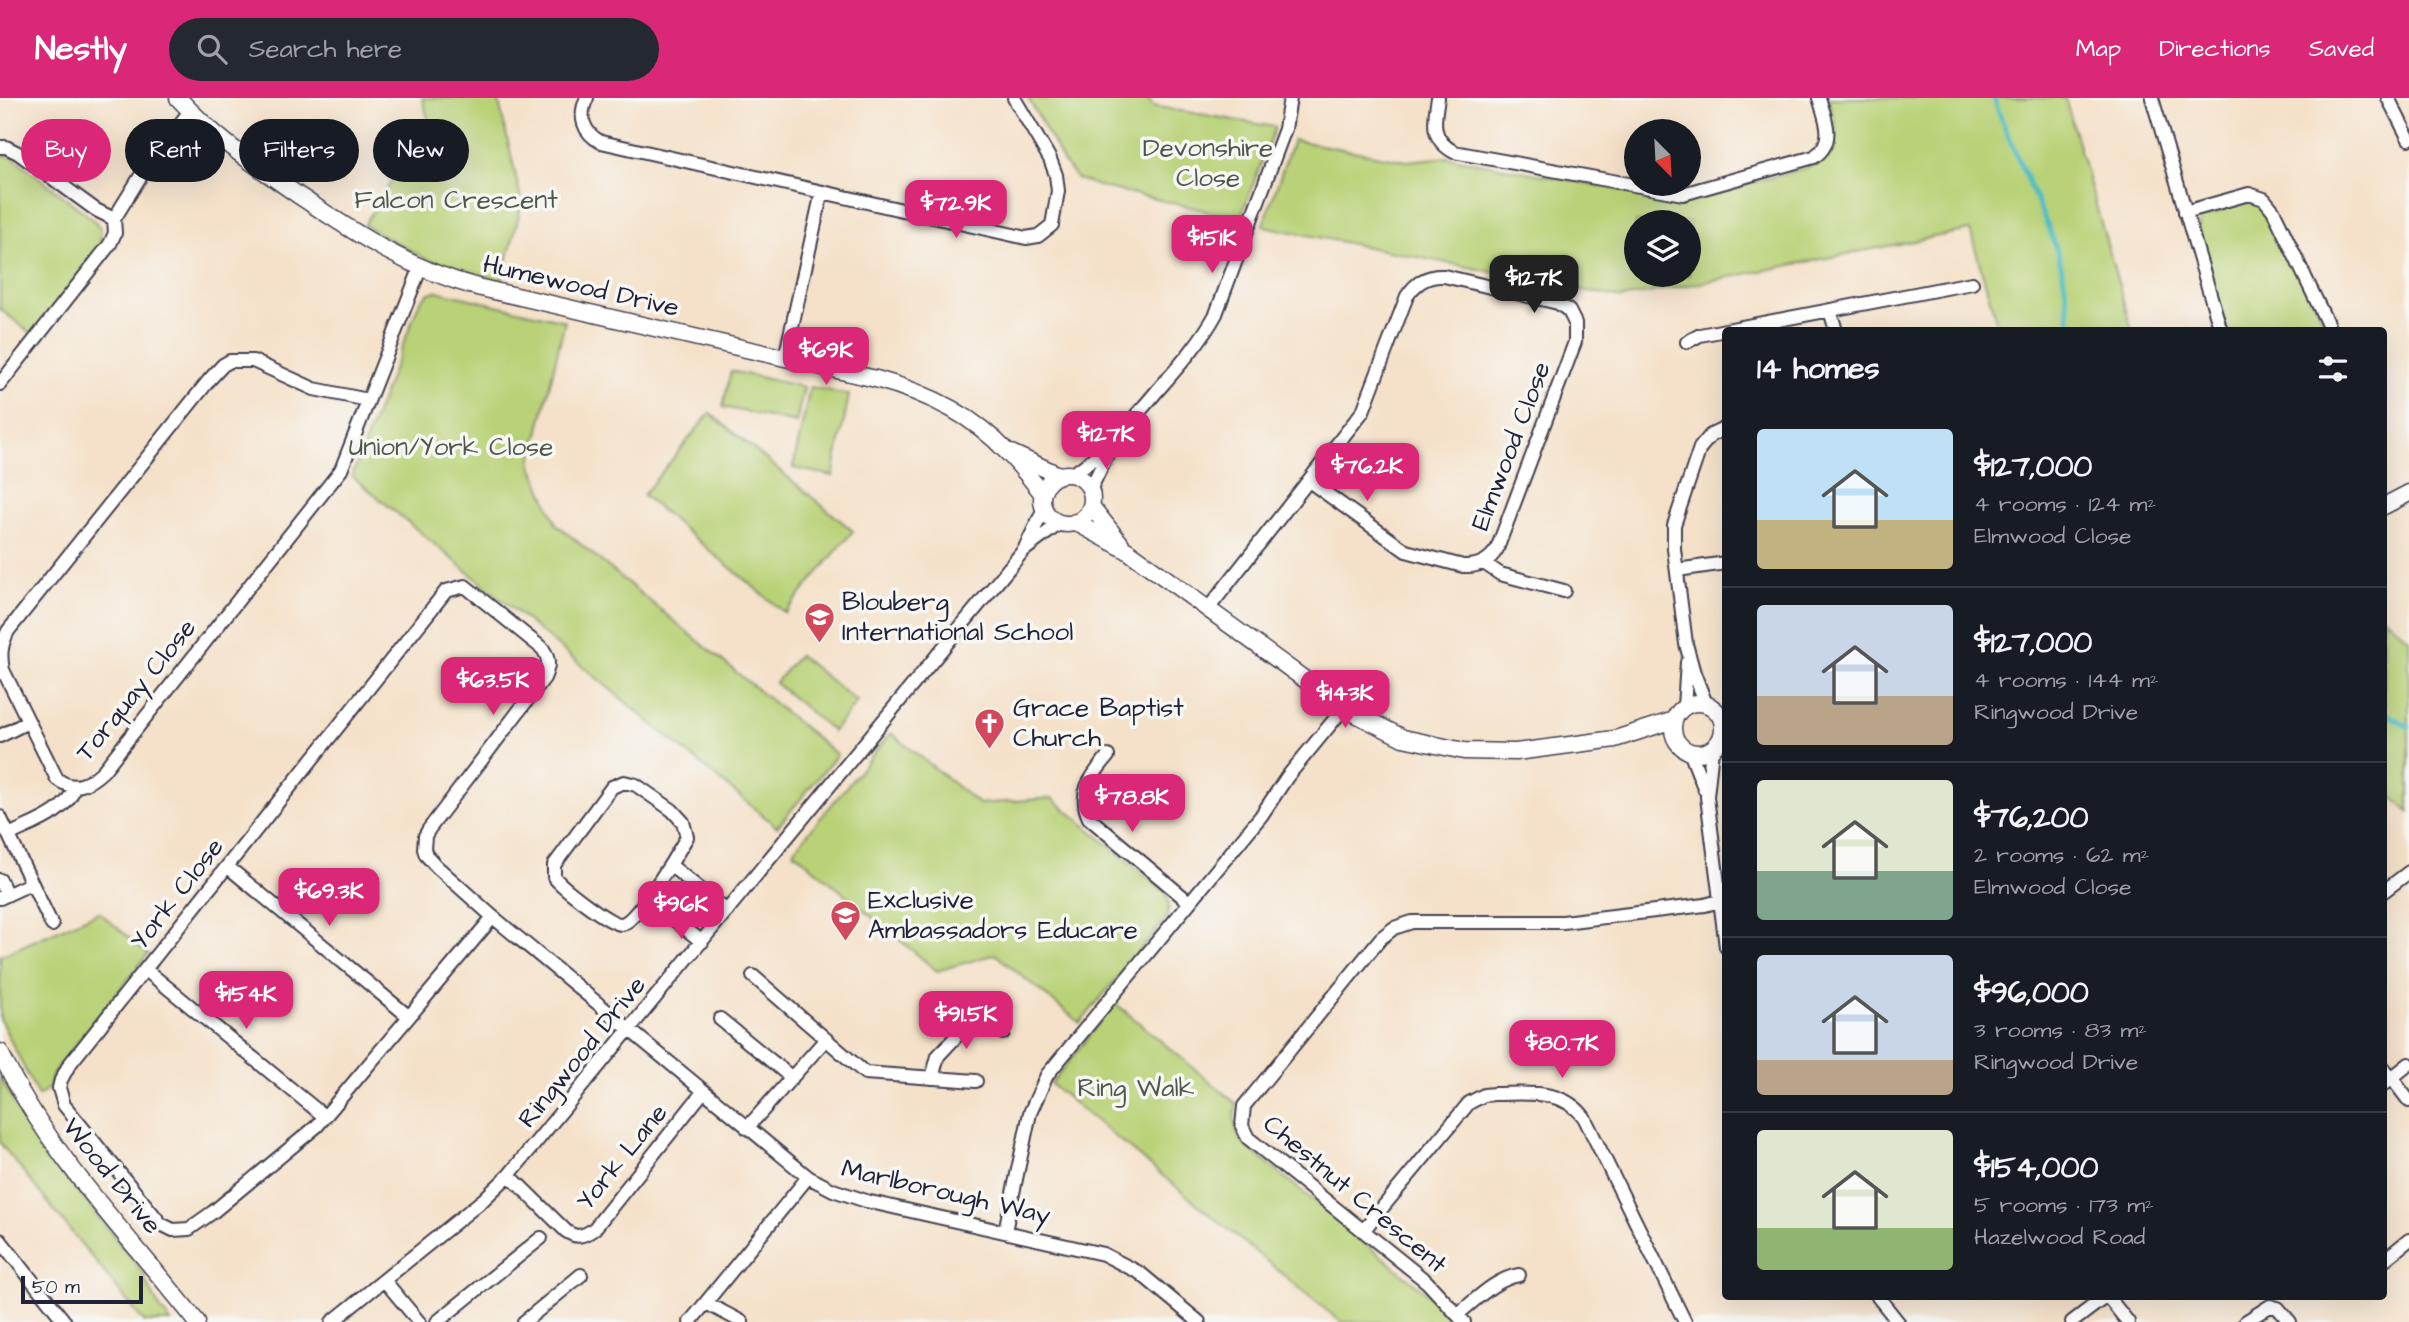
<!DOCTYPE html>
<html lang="en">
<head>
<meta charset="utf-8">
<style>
  body { margin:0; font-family:"Architects Daughter",sans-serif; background:#242831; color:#f1f3f6; height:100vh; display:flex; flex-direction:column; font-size:26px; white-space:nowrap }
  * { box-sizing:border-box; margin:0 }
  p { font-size:23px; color:#9ea1a6 }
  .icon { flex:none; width:38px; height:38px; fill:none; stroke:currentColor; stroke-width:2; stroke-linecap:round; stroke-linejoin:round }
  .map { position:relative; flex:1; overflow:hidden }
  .drawer { position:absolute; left:1722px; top:229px; width:665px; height:973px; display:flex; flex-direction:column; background:#171b24; border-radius:7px; box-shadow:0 7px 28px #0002 }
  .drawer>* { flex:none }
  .hud { position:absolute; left:21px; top:21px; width:665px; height:63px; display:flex; gap:14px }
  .needle { width:46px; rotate:156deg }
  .buttons { position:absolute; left:1624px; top:21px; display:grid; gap:14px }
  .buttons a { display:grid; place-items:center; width:77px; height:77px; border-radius:50%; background:#171b24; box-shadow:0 7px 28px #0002; font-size:35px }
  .scale { position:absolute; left:21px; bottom:18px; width:122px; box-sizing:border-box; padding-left:7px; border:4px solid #22223b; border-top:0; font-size:19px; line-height:24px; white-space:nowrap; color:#22223b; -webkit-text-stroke:5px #f6f6f2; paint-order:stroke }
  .price { position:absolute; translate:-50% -60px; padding:0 16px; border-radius:14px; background:#db2777; color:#fff; font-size:23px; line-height:46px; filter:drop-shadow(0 2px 4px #0008) }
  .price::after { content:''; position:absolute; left:50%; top:42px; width:21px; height:16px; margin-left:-10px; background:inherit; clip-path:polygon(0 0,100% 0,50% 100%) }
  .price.active { background:#222; color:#fff }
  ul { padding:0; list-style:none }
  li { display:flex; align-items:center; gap:21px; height:175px; padding:0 35px }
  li+li { border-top:2px solid #363941 }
  li span { display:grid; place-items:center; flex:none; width:196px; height:140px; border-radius:7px; color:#555 }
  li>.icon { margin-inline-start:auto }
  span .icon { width:84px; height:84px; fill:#fffc; stroke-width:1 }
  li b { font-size:30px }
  h2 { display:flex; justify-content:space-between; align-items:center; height:84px; padding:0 35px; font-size:30px }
  .chip { padding:0 24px; border-radius:32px; background:#171b24; box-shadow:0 7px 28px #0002; font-size:24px; line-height:63px }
  .chip.active { background:#db2777; color:#fff }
  header { display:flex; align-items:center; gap:42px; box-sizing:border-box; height:98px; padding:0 35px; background:#db2777; color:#fff }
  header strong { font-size:33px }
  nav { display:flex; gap:38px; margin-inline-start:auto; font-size:24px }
  .search { width:490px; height:63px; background:#242831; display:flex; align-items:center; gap:18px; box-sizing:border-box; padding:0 24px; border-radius:38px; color:#9ea1a6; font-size:26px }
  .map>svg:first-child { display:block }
  .green { fill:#b9d277; stroke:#6e7a59; stroke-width:2; fill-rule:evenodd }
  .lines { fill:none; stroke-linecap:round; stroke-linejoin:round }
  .stream { stroke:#50bec5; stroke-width:5 }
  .minor-casing { stroke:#423f50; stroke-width:16 }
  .tertiary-casing { stroke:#423f50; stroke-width:19 }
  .minor { stroke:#fff; stroke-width:12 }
  .tertiary { stroke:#fff; stroke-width:16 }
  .labels { text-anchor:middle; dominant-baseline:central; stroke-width:7; stroke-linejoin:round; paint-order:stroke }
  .park-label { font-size:26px; fill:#4f574d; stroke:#f6f6f2 }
  .street-label { font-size:26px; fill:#22223b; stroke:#f6f6f2 }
  .poi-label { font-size:26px; fill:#22223b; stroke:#f6f6f2; text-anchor:start }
</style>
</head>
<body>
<header>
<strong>Nestly</strong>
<div class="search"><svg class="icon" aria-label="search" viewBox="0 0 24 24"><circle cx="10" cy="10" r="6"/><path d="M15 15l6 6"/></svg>Search here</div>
<nav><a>Map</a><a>Directions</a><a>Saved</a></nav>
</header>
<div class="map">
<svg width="2409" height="1224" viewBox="0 0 2409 1224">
  <rect width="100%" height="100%" fill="#f6f6f2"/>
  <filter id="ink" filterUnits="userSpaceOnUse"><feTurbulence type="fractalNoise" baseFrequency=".0143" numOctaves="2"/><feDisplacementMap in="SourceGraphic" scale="14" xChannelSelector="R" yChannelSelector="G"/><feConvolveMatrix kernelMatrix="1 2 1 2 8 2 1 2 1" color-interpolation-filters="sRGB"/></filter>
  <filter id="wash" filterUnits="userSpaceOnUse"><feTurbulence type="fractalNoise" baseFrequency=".00686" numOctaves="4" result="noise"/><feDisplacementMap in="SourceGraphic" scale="28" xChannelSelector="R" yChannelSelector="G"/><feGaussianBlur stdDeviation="1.57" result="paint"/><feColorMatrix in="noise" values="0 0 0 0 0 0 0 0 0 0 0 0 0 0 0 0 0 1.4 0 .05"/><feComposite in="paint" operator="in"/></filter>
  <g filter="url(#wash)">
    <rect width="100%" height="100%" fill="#f5e1c9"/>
    <path class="green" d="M422 0H498L522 105 502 183 426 161 364 127 429 24Z
      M1028 0H1148L1153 8 1275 29 1239 123 1200 111 1102 89 1077 81 1066 68Z
      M1828 0H2065L2132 233H1999L1970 132 1622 200 1263 128 1293 42 1407 63 1447 59 1686 104 1821 65C1844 42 1836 28 1828 0ZM1636 124H1689V177H1636Z
      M0 56 13 59 95 123 101 132 100 149 32 236 0 211Z
      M2251 102 2258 105 2264 112 2323 222 2321 233H2227L2198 139 2201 120Z
      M436 193 565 223 531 365 556 426 837 657 777 729 352 378 420 203 429 195Z
      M731 273 804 289 796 325 723 309Z
      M810 289 849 297 833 378 793 370Z
      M710 315 853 433 785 515 643 397Z
      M2384 519 2409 541V714L2384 692Z
      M799 557 857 604 833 633 775 585Z
      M891 635 979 706 1052 700 1166 795 1169 807 1167 819 1080 925 995 856 937 873 793 753Z
      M99 814 148 856 53 975 49 990 38 998 0 921V858Z
      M1115 905 1237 1006C1232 1021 1234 1033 1244 1046L1435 1202 1453 1224H1341L1051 986Z
      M0 978 17 1010 41 1048 147 1179 144 1181 161 1212 171 1224H144L0 1045Z"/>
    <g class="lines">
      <path class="stream" d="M1994 0C2010 51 2037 97 2055 147 2065 174 2067 204 2071 233
        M2384 614 2409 629"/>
    </g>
  </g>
  <g filter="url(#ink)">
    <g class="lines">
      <defs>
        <path id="minor" d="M587 0C578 18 583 35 601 44L1026 140 1038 138 1052 127 1058 93 1056 77 1050 61 1014 0
          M1438 0C1434 23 1430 41 1454 54L1683 96 1814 59C1836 44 1826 22 1819 0
          M2152 0 2221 233
          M2388 0 2409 41
          M0 49H6L18 55 96 112 114 121
          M2185 114 2249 96 2264 101 2273 112 2328 227 2329 233
          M1830 212 1836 233
          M1687 244 1700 237 1972 185
          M785 260 822 94
          M0 286 110 146 115 135 114 121 145 71 190 13
          M368 302 314 291 253 263H230L223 267 210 281 8 533C1 547 0 557 3 572L57 681C74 694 88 687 103 673L341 372 420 171
          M1073 376C1106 353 1131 324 1157 293 1179 268 1200 245 1216 216L1285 31 1290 0
          M1090 392 1110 351
          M1025 450 1044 411
          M1484 465 1500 476 1564 493
          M1677 472 1726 465
          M1208 511 1363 313 1407 198C1416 184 1428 177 1444 178L1558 205 1569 213 1575 225V244L1497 451C1489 464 1478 469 1463 468L1406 453 1309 383
          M1706 606 1694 575 1686 546 1674 451V427L1700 350 1711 337 1726 330
          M1684 609 1687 564
          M0 638 28 624
          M1712 651 1707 699 1726 849
          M1690 654 1705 692
          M1108 658C1092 678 1077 694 1089 720L1189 804
          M0 719 52 827
          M9 737C30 726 68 715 74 689
          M228 769 408 918
          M0 782 7 797
          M2384 793 2409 774
          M0 800 32 785
          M648 800 670 767
          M493 819 317 1028 213 1114 189 1131 173 1132 161 1126 64 1007 59 990 61 982 69 967 446 493 465 488 543 551C550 562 549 568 544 580L429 731 425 738 424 751 426 757 436 768 493 819 808 1079 833 1092 866 1103 1103 1156 1140 1175 1199 1224
          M702 844 648 800C642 807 630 825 621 826 609 826 562 789 554 779V767L612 689 624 684 636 687 672 712 683 724 687 739 670 767 727 813
          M146 872 325 1019
          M753 878 865 975 976 983
          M720 921 792 980
          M2384 970 2409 1003
          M932 980 938 958 980 913 1003 935
          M2384 986 2409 966
          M747 1030 826 941
          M509 1077 566 1133C577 1141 584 1138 594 1131L703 994
          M1005 1133 1030 1015 1047 977 1261 718 1287 679 1344 610
          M1363 1133 1469 1005 1484 997 1494 996C1527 996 1562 990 1584 1019L1685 1224
          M0 1142 65 1224
          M2384 1162 2409 1142
          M384 1182 419 1224
          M1878 1199 1898 1224
          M2108 1199 2128 1224
          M706 1205 742 1224
          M1458 1216C1477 1201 1495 1181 1519 1177
          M332 1224 483 1102 509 1077 1023 453 1060 425
          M437 1224 541 1140
          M524 1224 581 1177
          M690 1224 808 1079
          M1464 1224 1427 1184 1248 1040 1242 1028 1244 1008 1381 840 1394 830 1412 824H1563L1705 807 1726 801
          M2072 1224 2105 1199
          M2245 1224 2270 1208 2278 1210 2290 1224"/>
        <path id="tertiary" d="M178 0C216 41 252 65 298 97 358 137 407 170 477 189L876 281C924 294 972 316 1007 354 1020 367 1031 381 1042 395
          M1011 355 1059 377
          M1042 401a25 25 0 1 1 50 0a25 25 0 1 1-50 0Z
          M1091 408 1121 446
          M2384 408 2409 395
          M1075 424 1128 453 1344 610 1403 640 1464 653 1516 654 1615 641 1674 622
          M1673 630a25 25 0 1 1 50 0a25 25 0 1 1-50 0Z
          M0 954C48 1056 128 1137 197 1224"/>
      </defs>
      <use href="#minor" class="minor-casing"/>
      <use href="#tertiary" class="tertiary-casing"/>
      <use href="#minor" class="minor"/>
      <use href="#tertiary" class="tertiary"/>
    </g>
  </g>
  <defs>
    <symbol id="school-pin" viewBox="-11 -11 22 30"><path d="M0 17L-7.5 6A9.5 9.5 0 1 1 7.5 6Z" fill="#d1495b" stroke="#f6f6f2"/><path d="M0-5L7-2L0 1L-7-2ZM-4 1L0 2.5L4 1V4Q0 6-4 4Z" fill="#fff"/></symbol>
    <symbol id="church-pin" viewBox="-11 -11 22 30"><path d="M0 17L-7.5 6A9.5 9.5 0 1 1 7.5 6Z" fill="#d1495b" stroke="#f6f6f2"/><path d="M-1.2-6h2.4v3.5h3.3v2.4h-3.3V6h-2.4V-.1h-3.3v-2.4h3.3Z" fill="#fff"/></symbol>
  </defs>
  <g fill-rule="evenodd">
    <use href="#school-pin" x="802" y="502" width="35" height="47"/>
    <use href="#church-pin" x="972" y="608" width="35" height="47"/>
    <use href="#school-pin" x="828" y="800" width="35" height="47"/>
  </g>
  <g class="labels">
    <g class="park-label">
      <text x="1208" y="50">Devonshire<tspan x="1208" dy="30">Close</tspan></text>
      <text x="456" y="102">Falcon Crescent</text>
      <text x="451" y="349">Union/York Close</text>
      <text x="1136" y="990">Ring Walk</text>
    </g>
    <g class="street-label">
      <text transform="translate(581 188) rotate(13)">Humewood Drive</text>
      <text transform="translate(1511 348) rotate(-69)">Elmwood Close</text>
      <text transform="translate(136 592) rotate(-51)">Torquay Close</text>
      <text transform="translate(177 796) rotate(-52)">York Close</text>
      <text transform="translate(582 954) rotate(-51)">Ringwood Drive</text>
      <text transform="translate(622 1059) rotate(-51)">York Lane</text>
      <text transform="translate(112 1078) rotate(51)">Wood Drive</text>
      <text transform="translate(946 1094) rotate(13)">Marlborough Way</text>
      <text transform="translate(1355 1096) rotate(40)">Chestnut Crescent</text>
    </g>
    <g class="poi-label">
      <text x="842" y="504">Blouberg<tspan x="842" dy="30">International School</tspan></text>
      <text x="1013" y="610">Grace Baptist<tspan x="1013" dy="30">Church</tspan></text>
      <text x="868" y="802">Exclusive<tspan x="868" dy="30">Ambassadors Educare</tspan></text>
    </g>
  </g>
</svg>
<div class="buttons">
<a><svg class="needle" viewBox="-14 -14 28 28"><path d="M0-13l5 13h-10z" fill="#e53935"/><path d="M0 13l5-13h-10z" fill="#9ea1a6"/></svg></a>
<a><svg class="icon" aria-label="layers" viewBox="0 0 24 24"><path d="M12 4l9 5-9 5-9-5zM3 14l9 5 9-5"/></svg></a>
</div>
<div class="scale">50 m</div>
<b class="price" style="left:956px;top:142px">$72.9K</b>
<b class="price" style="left:1212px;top:177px">$151K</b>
<b class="price active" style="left:1534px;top:217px">$127K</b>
<b class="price" style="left:826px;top:289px">$69K</b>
<b class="price" style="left:1106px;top:373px">$127K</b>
<b class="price" style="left:1367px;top:405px">$76.2K</b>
<b class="price" style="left:493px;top:619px">$63.5K</b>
<b class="price" style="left:1345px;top:632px">$143K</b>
<b class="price" style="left:1132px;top:736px">$78.8K</b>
<b class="price" style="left:329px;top:830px">$69.3K</b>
<b class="price" style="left:681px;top:843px">$96K</b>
<b class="price" style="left:246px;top:933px">$154K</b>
<b class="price" style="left:966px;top:953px">$91.5K</b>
<b class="price" style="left:1562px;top:982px">$80.7K</b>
<div class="hud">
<a class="chip active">Buy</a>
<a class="chip">Rent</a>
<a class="chip">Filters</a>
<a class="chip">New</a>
</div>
<section class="drawer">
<h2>14 homes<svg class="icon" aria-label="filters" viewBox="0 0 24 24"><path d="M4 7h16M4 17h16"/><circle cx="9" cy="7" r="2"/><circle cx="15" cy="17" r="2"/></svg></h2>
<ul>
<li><span style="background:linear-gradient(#bfe0f5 65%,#c2b280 0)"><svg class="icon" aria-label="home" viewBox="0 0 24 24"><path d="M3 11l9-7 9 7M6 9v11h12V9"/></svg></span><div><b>$127,000</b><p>4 rooms · 124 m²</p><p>Elmwood Close</p></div></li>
<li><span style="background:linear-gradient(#c9d6e8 65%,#b9a48a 0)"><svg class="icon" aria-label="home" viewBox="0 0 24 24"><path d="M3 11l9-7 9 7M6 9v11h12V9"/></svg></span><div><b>$127,000</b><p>4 rooms · 144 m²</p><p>Ringwood Drive</p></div></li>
<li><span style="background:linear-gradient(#dfe7d0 65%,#7fa58c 0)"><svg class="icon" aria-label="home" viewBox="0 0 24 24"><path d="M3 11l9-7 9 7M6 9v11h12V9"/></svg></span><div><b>$76,200</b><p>2 rooms · 62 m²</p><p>Elmwood Close</p></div></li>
<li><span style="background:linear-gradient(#c9d6e8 75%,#b9a48a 0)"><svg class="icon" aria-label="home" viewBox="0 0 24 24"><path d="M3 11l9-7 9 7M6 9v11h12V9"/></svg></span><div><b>$96,000</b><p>3 rooms · 83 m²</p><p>Ringwood Drive</p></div></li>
<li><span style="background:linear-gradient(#dfe7d0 70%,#8fb573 0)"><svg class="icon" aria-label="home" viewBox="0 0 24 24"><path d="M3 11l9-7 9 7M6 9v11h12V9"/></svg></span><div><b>$154,000</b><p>5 rooms · 173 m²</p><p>Hazelwood Road</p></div></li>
</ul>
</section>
</div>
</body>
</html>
